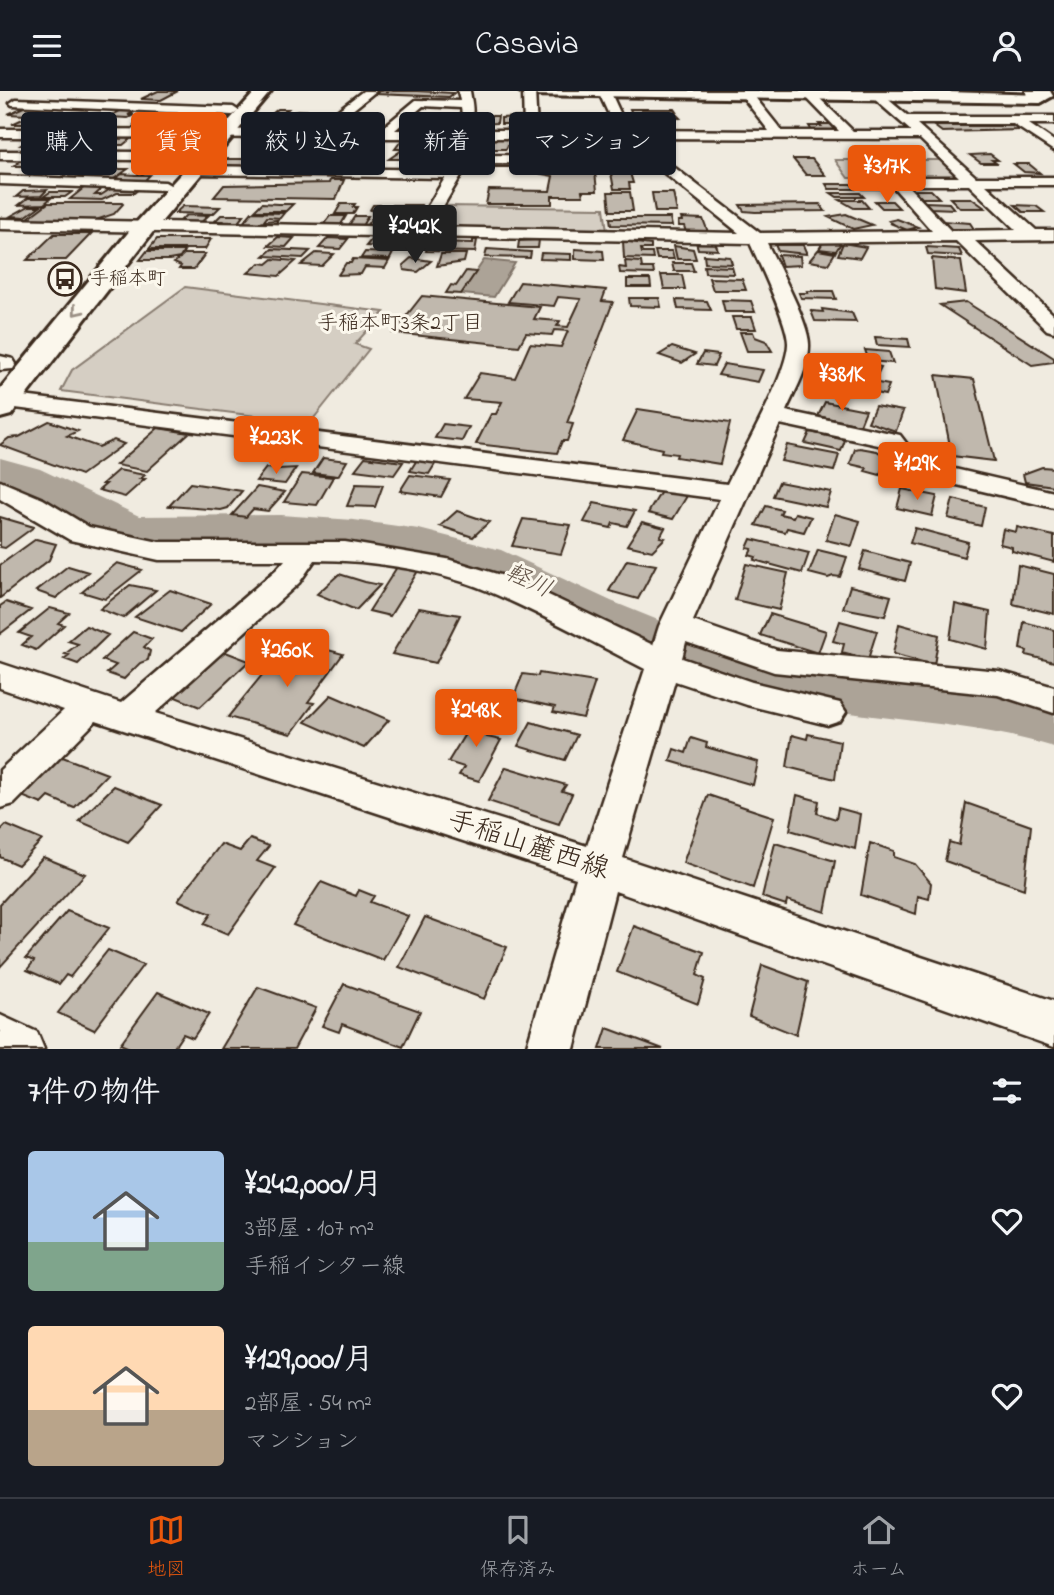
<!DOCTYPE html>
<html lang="ja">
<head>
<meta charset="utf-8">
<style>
  body { margin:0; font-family:"Indie Flower","Klee One",sans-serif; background:#20242c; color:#f1f3f6; height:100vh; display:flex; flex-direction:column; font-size:26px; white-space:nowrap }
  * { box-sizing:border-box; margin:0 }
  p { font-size:23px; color:#9ea1a6 }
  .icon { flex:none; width:38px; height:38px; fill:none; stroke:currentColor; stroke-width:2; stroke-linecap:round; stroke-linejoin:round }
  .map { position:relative; height:958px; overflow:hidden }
  .sheet { display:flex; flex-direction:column; background:#171b24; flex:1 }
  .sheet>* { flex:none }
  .top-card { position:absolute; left:21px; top:21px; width:700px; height:63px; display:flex; gap:14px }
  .price { position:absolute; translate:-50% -60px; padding:0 16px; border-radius:7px; background:#ea580c; color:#fff; font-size:23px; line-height:46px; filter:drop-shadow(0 2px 4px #0008) }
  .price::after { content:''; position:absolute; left:50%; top:42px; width:21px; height:16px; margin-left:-10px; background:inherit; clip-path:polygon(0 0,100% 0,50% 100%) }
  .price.on { background:#222; color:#fff }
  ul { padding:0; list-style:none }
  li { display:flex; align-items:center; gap:21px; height:175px; padding:0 28px }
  li span { display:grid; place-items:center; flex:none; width:196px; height:140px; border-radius:7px; color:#555 }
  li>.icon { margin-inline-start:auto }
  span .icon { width:84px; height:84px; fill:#fffc; stroke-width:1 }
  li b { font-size:30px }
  h2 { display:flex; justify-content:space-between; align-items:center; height:84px; padding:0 28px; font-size:30px }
  .pill { padding:0 24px; border-radius:7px; background:#171b24; box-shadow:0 2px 5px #0004; font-size:24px; line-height:63px }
  .pill.on { background:#ea580c; color:#fff }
  header { display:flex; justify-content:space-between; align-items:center; height:91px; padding:0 28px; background:#171b24; font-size:32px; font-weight:600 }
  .dock { display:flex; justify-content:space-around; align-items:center; height:98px; border-top:2px solid #363941; background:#171b24; font-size:19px; color:#9ea1a6 }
  .dock a { display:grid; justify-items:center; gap:4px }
  .dock .on { color:#ea580c }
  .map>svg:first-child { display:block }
  .green { fill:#d5cec3; stroke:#887c70; stroke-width:2 }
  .water { fill:#aca397; stroke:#7f7367; stroke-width:2 }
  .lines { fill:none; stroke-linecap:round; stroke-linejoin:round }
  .river { fill:#aca397; fill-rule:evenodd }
  .building { fill:#c0b8ad; stroke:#3b2a1e; stroke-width:2 }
  .minor-casing { stroke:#3b2a1e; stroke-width:5 }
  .major-casing { stroke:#3b2a1e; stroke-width:6 }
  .highway-casing { stroke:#3b2a1e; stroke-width:6 }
  .minor { fill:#fbf7ec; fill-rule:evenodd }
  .major { fill:#fbf7ec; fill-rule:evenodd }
  .highway { fill:#fbf7ec; fill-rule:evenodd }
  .oneway { stroke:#9b9085 }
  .labels { text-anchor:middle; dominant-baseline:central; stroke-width:6; stroke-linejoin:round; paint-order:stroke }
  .far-poi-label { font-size:19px; fill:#3b2a1e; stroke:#fbf7ec; text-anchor:start }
  .far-neighbourhood-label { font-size:21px; fill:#3b2a1e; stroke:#fbf7ec }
  .water-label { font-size:24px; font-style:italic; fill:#635448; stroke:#fbf7ec }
  .near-street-label { font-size:28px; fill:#3b2a1e; stroke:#fbf7ec }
</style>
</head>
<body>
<header><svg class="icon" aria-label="menu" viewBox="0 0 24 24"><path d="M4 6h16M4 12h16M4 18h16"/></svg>Casavia<svg class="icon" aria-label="person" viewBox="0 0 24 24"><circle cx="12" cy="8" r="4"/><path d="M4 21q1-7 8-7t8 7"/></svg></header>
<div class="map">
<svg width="1054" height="958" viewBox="0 0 1054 958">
  <rect width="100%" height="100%" fill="#f0ebe0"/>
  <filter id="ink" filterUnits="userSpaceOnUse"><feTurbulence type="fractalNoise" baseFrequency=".0143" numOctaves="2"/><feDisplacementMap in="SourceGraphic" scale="14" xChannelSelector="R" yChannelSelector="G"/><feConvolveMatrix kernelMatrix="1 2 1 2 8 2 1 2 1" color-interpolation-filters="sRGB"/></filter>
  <g filter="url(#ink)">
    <path class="green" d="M835 69H940L960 87H848Z
      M447 115 604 117 607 140 444 139 437 135Z
      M185 196 384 221 355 253 369 258 310 332 61 300 72 279Z"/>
    <path class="water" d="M484 169 515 172 494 206 461 203Z"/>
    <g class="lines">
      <path class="river" d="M0 367 40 378 139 425 280 424 354 429 419 438 501 459 611 510 700 546 753 563 805 575 957 591 1024 601 1054 610V656C954 626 848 630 747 603 687 586 627 563 570 535 536 519 496 491 461 480 355 447 241 454 131 455L113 451 0 396Z"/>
    </g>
    <path class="building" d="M158 0H178L161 9 141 8Z
      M379 0H417L454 2 449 6 376 3Z
      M26 15H44L26 24 8 23Z
      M124 18 139 19 128 24H134L128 27 108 26Z
      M278 18H288L281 24 288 25 281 31H262Z
      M630 18H675L677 21H674L680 27 634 28Z
      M297 19 333 21 327 25 291 23Z
      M190 22H209L198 29 179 28Z
      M476 25H498L497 32 474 33 475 30H491L476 28Z
      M27 26 52 27 40 33H12Z
      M520 26V33H501V27Z
      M148 28 169 29H171L160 37H135L140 34H133Z
      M819 33H831L838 40H812L809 35H821Z
      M934 35H1012L1019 39 942 41Z
      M37 44H52L38 54H21Z
      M117 45H134L123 54H106Z
      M185 45H192L173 65H155L165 54H171Z
      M404 46H416V50L410 54 422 53 420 58H395Z
      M495 46 512 47 506 58H489Z
      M251 47H271L266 54H245Z
      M473 47H485V52H481V56H462L463 51H473Z
      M317 52 344 53 334 62 306 61Z
      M537 55H567L568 60H537Z
      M863 57H878L883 63 902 64 906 68H871Z
      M402 59H436L435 62H412L411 65H439L438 68H389Z
      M581 62 636 63 637 66 581 67Z
      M300 63 318 64 306 75H287Z
      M990 63 998 69H992L996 72H981L970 64Z
      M326 65H345L346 66 335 76 314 75Z
      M25 66H40L34 71H51L47 75H14Z
      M221 68H253L247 77H215Z
      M354 68 378 69 374 75 349 74Z
      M793 68H812L825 84H806Z
      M479 71H524L523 76H478Z
      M537 71H590L591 76H536Z
      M602 71H646L648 77H603Z
      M1014 73H1029L1040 82 1024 81Z
      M104 77 99 81H84L78 85H91L84 89 60 87 75 78Z
      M109 78H128L111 90 91 89Z
      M547 80 595 81 597 100H582L583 105H552V113H486L489 99 550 100 553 85 542 83Z
      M611 82H630L633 92H629L630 98H614Z
      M122 83 135 84H150L143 91 113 89Z
      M330 89H344L336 108 214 106 224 94 329 92Z
      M858 92H880L885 98H862Z
      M826 93H851L855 98H829Z
      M85 96H104L95 104H101L112 97 139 98 134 102H117L102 109 70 108Z
      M47 99 41 105 16 106 23 100Z
      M914 99H931L939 107H922Z
      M50 101H72L65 106H43Z
      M608 101H630L633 120H610Z
      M652 102H673L677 121H655Z
      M831 102H860L864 106H837Z
      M28 107H51L44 113 19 114Z
      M950 107H971L985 117H960Z
      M840 109H862L869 117H854Z
      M875 110H892L899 117H882Z
      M925 111 949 112 954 118 930 117Z
      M48 112H122L123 113 114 123 93 130H24Z
      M262 112 278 113H293L286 120H254Z
      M341 113H355L353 116H357L353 123H335Z
      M820 113 825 120 755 121 744 120 740 114Z
      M373 114H421L419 120 370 119Z
      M1015 114 1036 115 1044 121H1023Z
      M29 115H40L25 126 11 125Z
      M183 115 220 116 213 123 175 122Z
      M252 121 284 122 280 127 267 126 264 130 278 129 274 135 241 134Z
      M846 123 872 134 853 138 828 126Z
      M186 124 208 125 199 133H177Z
      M221 124H244L235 135H219L223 130H215Z
      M330 125H346L340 135 323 134Z
      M355 125H368L360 138 347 137Z
      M395 127H412L409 136H413L412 138H388Z
      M610 127H670L672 135 611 134Z
      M681 127 703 128 708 141H686L684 135H679L678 130H682Z
      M371 128H387L383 136 366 135Z
      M897 128 918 136 907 139 890 132H892L889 130Z
      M942 130 970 132 974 138H947Z
      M54 143H91L66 169H27Z
      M278 146 294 147 286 156 268 155Z
      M328 147 348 148 340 158 319 157Z
      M157 148H211L205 158H149Z
      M371 149 396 150 391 156 366 155Z
      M429 149H434L433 151 473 152V149H477L475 161 426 160Z
      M539 149 538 157H518L519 150Z
      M623 150 651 154V158H641L642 162H652L653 168 624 167Z
      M824 150 841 152 836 160 819 158Z
      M696 151H715L718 159 698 158Z
      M843 152 866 156 860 167 838 164Z
      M775 154H803L807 163 778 160Z
      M674 155 693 158 696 168H677Z
      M926 156 959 158 962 165 928 163Z
      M272 158 310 160 303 167 264 165Z
      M487 158 531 161 530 167 485 166Z
      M575 158 603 160 604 169 575 168Z
      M818 159 835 162 828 173 809 170Z
      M147 160H184L180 167 169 169H140Z
      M655 160H672L674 168H657Z
      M365 161 393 162 390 168 361 167Z
      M316 162 334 163 322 175 301 174Z
      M541 162 571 163V169L540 168Z
      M184 163H205L194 178H179L181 175 174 172Z
      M441 163H466L464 171 437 175Z
      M704 164 730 166 732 173 705 172Z
      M778 164 800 165 801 174 782 175Z
      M411 167 431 170 418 181 404 179 403 174Z
      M932 167 961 170 966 202 935 198Z
      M273 168 296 170 279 185 248 182 260 172 267 173Z
      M353 168 389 170 385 177 365 176 361 183 338 184 346 172H351Z
      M625 170 641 171 642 177H653L654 183 620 182 619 176 626 177Z
      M672 172H691L694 180H674Z
      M704 175 732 176 734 183 705 182Z
      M466 180 476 181 461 203 446 202 451 194 456 195Z
      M661 184H682L685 198H664Z
      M709 187 742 188 746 199H713Z
      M627 188H650L651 196H627Z
      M520 191 606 199 602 210 613 211 567 332 573 333 567 350H562L557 362 476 353 491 323H496L502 311 464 308 480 282 515 287 530 253 561 256 568 240 554 239 552 244 526 242 519 255 393 242 422 205 540 216 534 228 560 230 557 235 568 236 581 208 558 206 554 215 508 211Z
      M807 200H833L836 208 801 207 799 202H808Z
      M629 207H659L661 216 630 215Z
      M676 209 707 210 711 219 678 218Z
      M722 209 751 210 755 221H725Z
      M966 211 1054 267V271L1032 274 940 214Z
      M822 218 852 222 856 231 815 230 811 220 823 221Z
      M732 226H752L756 238H736Z
      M740 241H753L755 246 766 250 772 260H747Z
      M875 246 908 248 910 256 877 254Z
      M672 256 695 263 682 272 659 264Z
      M865 259 889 261 893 272 869 270Z
      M703 262 719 264 714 275 697 273Z
      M840 267 881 276 877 284 836 275Z
      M724 273 763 279 758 291 718 284Z
      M821 281 851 287 847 296 825 292 826 289 818 287Z
      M936 284 974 288 994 370 952 365Z
      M856 288 889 294 885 304 852 297Z
      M825 311 866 319 860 334 818 325Z
      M875 315 903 320 896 340 868 331Z
      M638 318 730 332 720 373 676 366 677 363 661 361 662 358 623 349Z
      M49 330 78 340 67 345 98 356 114 349 124 353 81 384 0 354 9 347 19 346Z
      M443 333 469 336 462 350 435 347Z
      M158 337 189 342 147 380 116 374Z
      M810 341 845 349 841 360 805 352Z
      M248 350 288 356 275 371 235 366Z
      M787 354 839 364 834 380 781 370Z
      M860 357 877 360 886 366 880 384 865 380 867 377 850 373 855 358Z
      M365 366 403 371 394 384 355 379Z
      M323 367 347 370 338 385 313 382Z
      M418 367 437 370 429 383 410 380Z
      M1042 376 1054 377V395L1025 391 1023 383Z
      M266 377 277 378 296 377 285 393 256 390Z
      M118 379 145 384 140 388H145L125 406 99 399 106 393H102Z
      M302 383 333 386 317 414 284 411Z
      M410 384 450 389 441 406 400 400Z
      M779 391 831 401 826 416 773 405Z
      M190 392 242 400 228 417 221 419 169 415Z
      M356 393 383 394 375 416 347 415Z
      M257 396 285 401 268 420 253 418 246 426 232 424Z
      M902 398 937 405 932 425 897 417Z
      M662 399 687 405 673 428 648 422Z
      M953 408 985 416 981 435 948 427Z
      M594 412 635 420 627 435 613 432 611 437 584 431Z
      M766 415 782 419 780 423 793 426 795 422 811 426 804 441 787 437 785 441 756 434Z
      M457 420 489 431 473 446 440 435Z
      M835 423 860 430 852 455 826 449Z
      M0 426 34 436 5 457 0 456Z
      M523 428 571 434 561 463 512 455Z
      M642 431 665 437 660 446 665 447 652 460 627 454Z
      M1017 436 1054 445V471L1012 460V456L1000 453 1003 438 1016 441Z
      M915 437 968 451 964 466 910 452Z
      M36 448 56 453 49 469 0 507V474Z
      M751 448 809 462 802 482 754 469 756 466 749 464 752 458 747 457Z
      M818 459 847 466 840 486 833 485 828 487 809 482Z
      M865 460 910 472 905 490 859 478Z
      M627 469 656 474 638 508 609 500Z
      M117 472 142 479 105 508 82 501Z
      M746 473 788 482 779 519 735 509Z
      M1018 474 1054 483V523L1013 513Z
      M68 475 88 481 56 507 36 500Z
      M397 476 418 480 390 525 369 520Z
      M339 483 365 491 380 494 356 519 317 503Z
      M130 494 156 499 123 527 100 518Z
      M850 495 891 505 885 525 843 517Z
      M170 499 211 513 181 541 135 526Z
      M6 511 31 519 0 543V515Z
      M955 513 990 521 987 558 950 548Z
      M50 517 69 522 58 532 64 534 36 559 22 554 31 546 19 542Z
      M419 517 460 524 436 572 392 563Z
      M770 523 826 540 818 562 760 544Z
      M840 530 877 540 868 568 842 561 844 553 833 550Z
      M1024 531 1054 539V571L1026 564 1027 560 1020 558Z
      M899 533 939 544 934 574 893 563Z
      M86 535 108 544 78 573 64 568 69 564 65 563 78 553 68 550Z
      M133 541 152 548 144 556 150 560 148 569 140 572 124 588 107 582 116 574 102 569Z
      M306 553 343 563 308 611 314 612 291 643 228 626 279 563 288 565 293 558 301 561Z
      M218 558 249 570 200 616 168 603Z
      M539 582 595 591 583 627 553 621 555 616 513 607 523 583 538 585Z
      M331 604 389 629 364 657 305 631Z
      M476 625 495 631 487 646 501 649 479 690 459 684 464 676 448 671Z
      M531 631 577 644 565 669 518 655Z
      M808 643 840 650 835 688 787 676 792 644 807 648Z
      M691 647 707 652 706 656 758 671 753 694 670 670 674 658 686 662Z
      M60 665 107 683 74 717 49 706 42 713 19 704Z
      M506 676 566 694 562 700 572 703 559 733 488 710Z
      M114 695 162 714 128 751 79 730Z
      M708 704 774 726 753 797 683 772Z
      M797 704 819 710 817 722 836 728 838 717 860 723 855 758 790 739Z
      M966 712 1031 735 1024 798 945 770 949 751 959 754Z
      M6 734 42 749 18 774 0 766V740Z
      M250 748 269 755 257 770 275 777 228 843 204 833 211 823 178 809 221 753 240 760Z
      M775 752 835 770 825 821 787 809 786 814 762 806Z
      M870 752 894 760V766L915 773 931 792 929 808 918 805 916 823 861 804Z
      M43 766 85 783 0 876V813Z
      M321 791 356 805 359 799 374 805 370 811 408 825 383 869 293 834Z
      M67 820 109 837 70 886 66 884 59 893 27 879 34 870 26 867Z
      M425 826 507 856 484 908 399 876Z
      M634 835 704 861 697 884 705 888 698 913 617 881Z
      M108 859 143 874 94 939 58 922Z
      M762 874 808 891 796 944 749 925Z
      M344 893 420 920 403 956 342 933 339 941 322 935Z
      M258 896 316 917 294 958H221Z
      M158 901 209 923 193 947 183 943 173 958H132L120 953Z
      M607 937 663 958H600Z"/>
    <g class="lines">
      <defs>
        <path id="minor" d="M363 0H376L328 39H380L416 9 460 10 458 0H470C473 18 475 22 467 39H524L523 0H535L537 39H616L598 0H610L628 39 769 40 738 0H750L782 40H839L800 0H812L853 40H911L865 0H878L908 25H1054V33H1029L1054 50V60L1013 33H917L976 86H1054V94H986L1036 139H1054V149L975 150 1054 224V241L1047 239 956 150 767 152C777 173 809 232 809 253 810 275 795 300 786 320L900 344 920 370 1054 401V417L902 381 883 355 780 333 693 530 777 559 999 580 1054 596V622L998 604 774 581 686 551 682 567 752 591 840 612 846 621 840 630 828 634 747 614 675 590 623 767 1054 910V956L615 800 574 958H526L576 787 96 630 14 713 0 717V679L64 619 0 597V572L121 612 277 478 285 469H159L70 449 0 408V390L43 408 89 436 159 451H345L447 468 517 489 653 554 659 535 720 408 0 315V305L7 303 727 393C742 362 787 284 788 253 789 234 759 172 750 152L0 138V128L415 136 445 87 195 83 188 79 195 75 448 79 452 47H319L310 51 304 47 0 46V38L312 39ZM423 15 461 17 462 23 454 39H395ZM465 47H620L642 65 464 64ZM636 47 920 48 959 86H895L888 90 932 140 760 142ZM463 72 653 73 739 142 431 136 462 83ZM907 94H969L1016 139 951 140ZM315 469C372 469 445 480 497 504 547 526 596 553 645 578L587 755 155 622 299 492Z
          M16 8 233 16 239 20 233 24 12 14 10 12Z
          M0 60 139 61 146 65 139 69 0 68Z
          M0 85 165 91 172 95 165 99 0 93Z
          M0 265 13 268 16 273 13 278 0 279Z
          M0 924 37 941 44 958H0Z"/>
        <path id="major" d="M519 0H916L1040 4 1047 8 1040 12 526 4Z"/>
        <path id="highway" d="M256 0H271L152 142 11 324 0 327V298L136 132Z
          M1026 0H1050L1053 5 1040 12 1027 8Z"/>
      </defs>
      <use href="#minor" class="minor-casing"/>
      <use href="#major" class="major-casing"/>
      <use href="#highway" class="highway-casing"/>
      <use href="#minor" class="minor"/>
      <use href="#major" class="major"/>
      <use href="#highway" class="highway"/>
    </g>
    <defs><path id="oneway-chevron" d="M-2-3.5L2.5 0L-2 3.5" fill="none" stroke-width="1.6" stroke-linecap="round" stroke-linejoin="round" transform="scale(1.75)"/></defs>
    <use class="oneway" href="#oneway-chevron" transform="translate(77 220) rotate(129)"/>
  </g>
  <defs>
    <symbol id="bus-ring" viewBox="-11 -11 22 22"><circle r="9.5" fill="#fbf7ec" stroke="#3b2a1e" stroke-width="1.5"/><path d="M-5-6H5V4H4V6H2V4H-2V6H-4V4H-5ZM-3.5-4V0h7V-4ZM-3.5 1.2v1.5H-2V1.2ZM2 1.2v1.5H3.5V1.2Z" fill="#3b2a1e"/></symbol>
  </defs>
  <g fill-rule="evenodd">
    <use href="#bus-ring" x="46" y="169" width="38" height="38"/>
  </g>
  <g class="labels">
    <g class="far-poi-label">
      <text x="90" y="188">手稲本町</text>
    </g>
    <g class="far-neighbourhood-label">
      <text x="400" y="233">手稲本町3条2丁目</text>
    </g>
    <g class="water-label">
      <text transform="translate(528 491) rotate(25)">軽川</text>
    </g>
    <g class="near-street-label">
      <text transform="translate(528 755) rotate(18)">手稲山麓西線</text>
    </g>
  </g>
</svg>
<b class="price" style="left:887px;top:114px">¥317K</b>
<b class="price on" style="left:415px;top:174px">¥242K</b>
<b class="price" style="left:842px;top:322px">¥381K</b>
<b class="price" style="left:276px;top:385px">¥223K</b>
<b class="price" style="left:917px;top:411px">¥129K</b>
<b class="price" style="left:287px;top:598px">¥260K</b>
<b class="price" style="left:476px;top:658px">¥248K</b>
<div class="top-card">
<a class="pill">購入</a>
<a class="pill on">賃貸</a>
<a class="pill">絞り込み</a>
<a class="pill">新着</a>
<a class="pill">マンション</a>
</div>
</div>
<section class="sheet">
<h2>7件の物件<svg class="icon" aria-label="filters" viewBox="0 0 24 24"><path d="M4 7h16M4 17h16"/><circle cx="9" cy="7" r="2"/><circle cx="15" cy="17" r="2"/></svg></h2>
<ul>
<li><span style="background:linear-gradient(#a9c7e8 65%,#7fa58c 0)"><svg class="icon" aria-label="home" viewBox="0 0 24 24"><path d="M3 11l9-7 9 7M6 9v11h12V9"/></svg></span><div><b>¥242,000/月</b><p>3部屋 · 107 m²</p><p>手稲インター線</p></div><svg class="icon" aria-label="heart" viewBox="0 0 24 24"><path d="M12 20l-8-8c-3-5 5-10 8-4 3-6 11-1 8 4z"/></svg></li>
<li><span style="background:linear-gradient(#ffd9b3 60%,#b9a48a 0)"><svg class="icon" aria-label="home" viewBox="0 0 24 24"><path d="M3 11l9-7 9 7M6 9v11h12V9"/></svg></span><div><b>¥129,000/月</b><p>2部屋 · 54 m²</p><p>マンション</p></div><svg class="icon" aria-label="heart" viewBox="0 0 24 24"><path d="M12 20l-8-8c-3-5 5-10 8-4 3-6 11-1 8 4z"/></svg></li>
</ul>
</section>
<nav class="dock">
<a class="on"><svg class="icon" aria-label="map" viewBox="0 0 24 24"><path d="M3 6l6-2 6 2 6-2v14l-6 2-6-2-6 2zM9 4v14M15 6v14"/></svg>地図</a>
<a><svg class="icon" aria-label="saved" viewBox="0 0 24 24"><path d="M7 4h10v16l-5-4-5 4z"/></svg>保存済み</a>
<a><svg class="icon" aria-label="home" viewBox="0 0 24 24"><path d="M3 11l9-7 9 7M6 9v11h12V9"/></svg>ホーム</a>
</nav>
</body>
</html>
